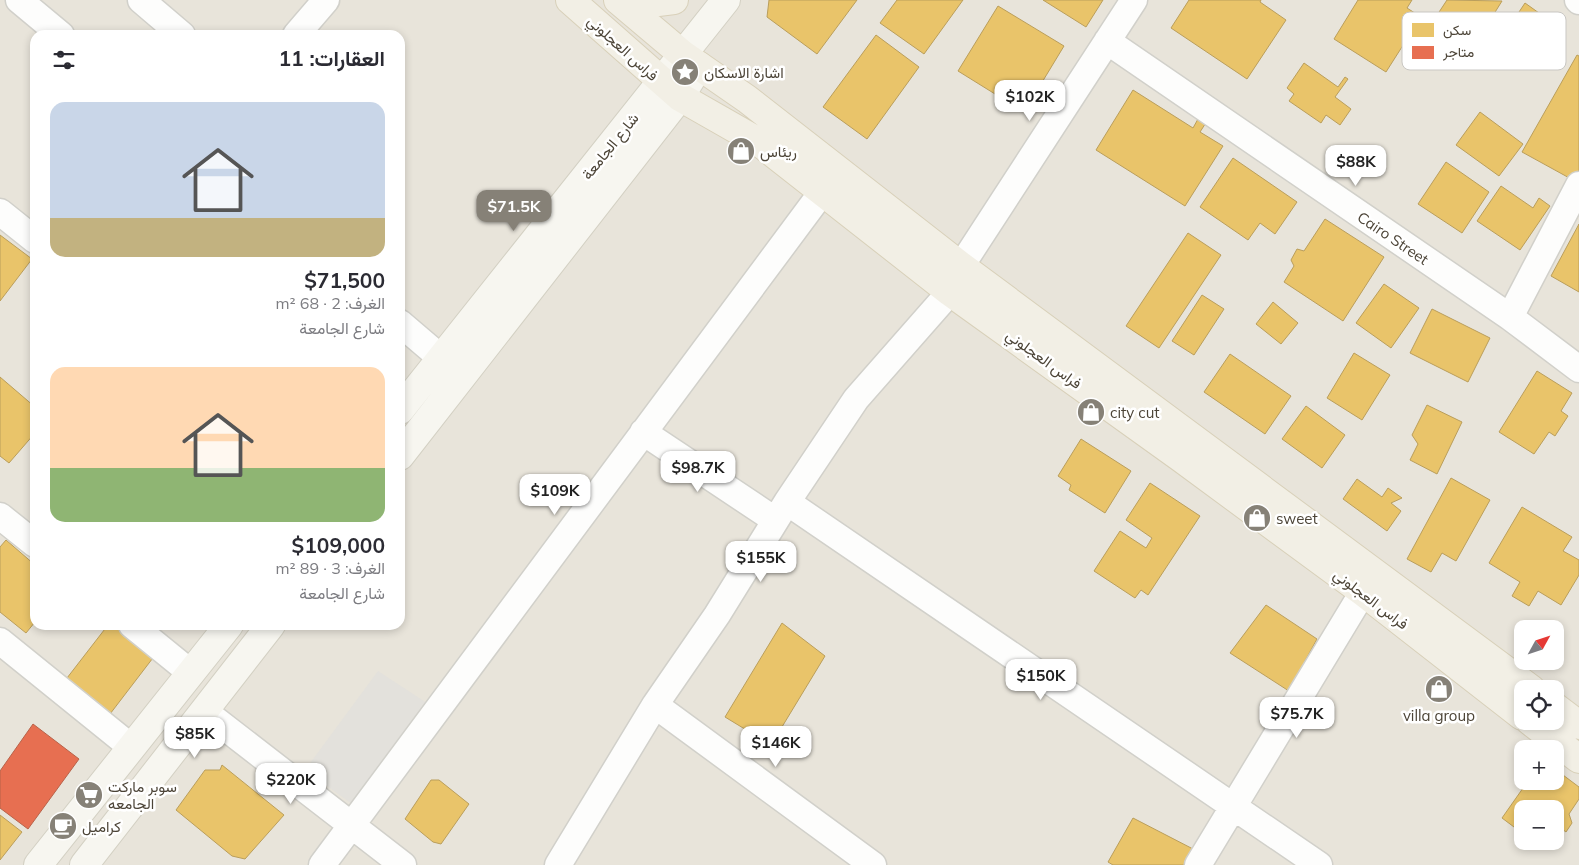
<!DOCTYPE html>
<html lang="ar">
<head>
<meta charset="utf-8">
<style>
  body { margin:0; font-family:Mulish,Vazirmatn,sans-serif; background:#f2f2f3; color:#2b2b33; direction:rtl; height:100vh; display:flex; flex-direction:column; font-size:19px; white-space:nowrap }
  * { box-sizing:border-box; margin:0 }
  p { font-size:16px; color:#7c7c81 }
  .icon { flex:none; width:28px; height:28px; fill:none; stroke:currentColor; stroke-width:2; stroke-linecap:round; stroke-linejoin:round }
  .map { position:relative; flex:1; overflow:hidden; direction:ltr }
  .drawer { position:absolute; left:30px; top:30px; width:375px; height:600px; display:flex; flex-direction:column; background:#fff; border-radius:15px; box-shadow:0 2px 8px #0003; direction:rtl }
  .drawer>* { flex:none }
  .needle { width:32px; rotate:50deg }
  .buttons { position:absolute; left:1514px; top:620px; display:grid; gap:10px }
  .buttons a { display:grid; place-items:center; width:50px; height:50px; border-radius:10px; background:#fff; box-shadow:0 2px 8px #0003; font-size:25px }
  .price { position:absolute; translate:-50% -42px; padding:0 11px; border-radius:10px; background:#fff; color:#222; font-size:16px; line-height:32px; filter:drop-shadow(0 1px 2px #0008) }
  .price::after { content:''; position:absolute; left:50%; top:30px; width:15px; height:11px; margin-left:-8px; background:inherit; clip-path:polygon(0 0,100% 0,50% 100%) }
  .price.current { background:#868177; color:#fff }
  ul { padding:0; list-style:none }
  li { display:grid; align-content:center; gap:10px; height:265px; padding:0 20px }
  li span { display:grid; place-items:center; height:155px; border-radius:15px; color:#555 }
  li>.icon { margin-inline-start:auto }
  span .icon { width:90px; height:90px; fill:#fffc; stroke-width:1 }
  li b { font-size:21px }
  h2 { display:flex; justify-content:space-between; align-items:center; height:60px; padding:0 20px; font-size:21px }
  .map>svg:first-child { display:block }
  .residential { fill:#e8e4da; fill-rule:evenodd }
  .parking { fill:#e3e1dc }
  .homes { fill:#e9c46a; stroke:#ba9e5b }
  .shops { fill:#e76f51; stroke:#b86249 }
  .lines { fill:none; stroke-linecap:round; stroke-linejoin:round }
  .street-casing { stroke:#d1d0ca; stroke-width:29 }
  .secondary-casing { stroke:#d3d0c3; stroke-width:30 }
  .primary-casing { stroke:#d8d0b9; stroke-width:30 }
  .street { stroke:#fdfdfc; stroke-width:26 }
  .secondary { stroke:#f7f6f0; stroke-width:28 }
  .primary { stroke:#f2efe5; stroke-width:28 }
  .labels { text-anchor:middle; dominant-baseline:central; stroke-width:5; stroke-linejoin:round; paint-order:stroke }
  .street-label { font-size:15px; fill:#4c4437; stroke:#fff }
  .poi-label { font-size:15px; fill:#4c4437; stroke:#fff; text-anchor:start }
  .key { fill:#fff; stroke:#c9c7c3; stroke-width:1 }
  .key-label { font-size:14px; fill:#4c4437 }
</style>
</head>
<body>
<div class="map">
<svg width="1579" height="865" viewBox="0 0 1579 865">
  <rect width="100%" height="100%" fill="#f3f2ed"/>
  <path class="residential" d="M0 0H1579V865H0ZM35 35H400V625H35ZM1522 629H1555V661H1522ZM1522 689H1555V721H1522ZM1522 749H1555V781H1522ZM1522 809H1555V841H1522Z"/>
  <path class="parking" d="M378 671 430 705 359 809 305 770Z"/>
  <path class="homes" d="M769 0H857L817 54 767 17Z
    M897 0H963L924 54 880 23Z
    M1043 0H1103L1086 27Z
    M1189 0H1261L1260 2 1286 20 1247 79 1171 28Z
    M1358 0H1412L1407 8 1421 17 1386 72 1334 39Z
    M1447 0 1502 1 1469 54 1454 44 1441 63 1416 47Z
    M1525 3 1546 18 1548 26 1561 35 1544 60 1505 33Z
    M998 6 1064 46 1024 112 958 71Z
    M876 35 919 67 867 139 823 107Z
    M1577 55 1579 56V170L1573 180 1522 152Z
    M1304 63 1338 87 1345 77 1348 79 1335 97 1351 109 1340 125 1326 115 1321 123 1289 101 1294 94 1287 88Z
    M1133 90 1193 128 1203 110 1211 115 1200 132 1223 146 1185 206 1096 150Z
    M1480 112 1523 144 1499 176 1456 145Z
    M1233 158 1297 202 1275 234 1260 223 1248 240 1200 207Z
    M1446 162 1489 192 1462 233 1418 204Z
    M1501 186 1533 208 1539 198 1550 206 1520 250 1477 221Z
    M1325 219 1384 257 1343 321 1284 282 1294 266 1291 260 1297 249 1304 251Z
    M1579 224V292L1551 276Z
    M1188 233 1221 255 1159 348 1126 326Z
    M0 235 32 259 0 301Z
    M1384 284 1419 308 1391 348 1356 323Z
    M1202 295 1224 309 1194 355 1172 341Z
    M1273 302 1298 323 1281 344 1256 324Z
    M1432 309 1490 338 1468 382 1410 353Z
    M1354 353 1390 375 1362 420 1327 398Z
    M1230 354 1291 396 1265 434 1204 392Z
    M1537 371 1572 393 1561 411 1568 416 1555 436 1549 432 1534 454 1499 432Z
    M0 377 35 407V433L9 463 0 456Z
    M1427 405 1462 422 1437 474 1410 460 1418 444 1412 435Z
    M1306 406 1345 435 1322 468 1282 439Z
    M1081 439 1131 471 1105 513 1069 490 1071 485 1058 476Z
    M1451 478 1490 500 1456 561 1442 553 1431 572 1407 559Z
    M1357 479 1382 497 1388 488 1402 498 1391 503 1401 511 1387 531 1343 499Z
    M1150 483 1200 516 1148 595 1141 590 1135 598 1094 571 1120 531 1146 548 1152 538 1126 520Z
    M1522 507 1572 537 1563 551 1579 560V575L1561 605 1538 591 1529 606 1512 596 1520 582 1489 563Z
    M6 540 35 565V622L26 633 0 612V547Z
    M1266 605 1317 639 1305 661 1302 677 1292 693 1230 653Z
    M782 623 825 656 771 745 725 717Z
    M108 625H126L159 650 110 714 67 678Z
    M222 765 284 815 245 859 232 856 176 810 205 770H220Z
    M1555 769 1579 787V799L1569 814 1572 823 1566 832 1558 826 1555 831V809H1522V833L1502 818 1528 781H1555Z
    M431 780H439L469 804 441 844 433 842 405 819Z
    M0 815 22 832 0 860Z
    M1133 818 1195 850 1185 865H1113L1108 862Z"/>
  <path class="shops" d="M33 724 79 759 28 829 0 808V771Z"/>
  <g class="lines">
    <defs>
      <path id="street" d="M19 0 61 35
        M141 0 182 35
        M1578 0 1579 1
        M296 35 326 0
        M1107 41 1510 317 1579 369
        M0 212 35 240
        M961 266 1134 0
        M1510 317 1579 185
        M400 323 441 358
        M643 432 775 520
        M787 502 1319 865
        M0 516 35 544
        M132 625 191 673
        M0 641 131 747
        M655 705 873 865
        M204 711 403 865
        M322 865 823 191
        M558 865 655 705 717 615 787 502 856 399 950 292
        M1198 865 1363 592"/>
      <path id="secondary" d="M400 410 726 0
        M400 456 680 97 699 66
        M38 865 229 625
        M84 865 271 625"/>
      <path id="primary" d="M570 0 680 97 759 142 950 292 1181 458 1363 592 1522 716
        M618 0 682 54 747 99 961 266 1531 689
        M626 6 674 0
        M1555 707 1579 725
        M1530 721 1579 759"/>
    </defs>
    <use href="#street" class="street-casing"/>
    <use href="#secondary" class="secondary-casing"/>
    <use href="#primary" class="primary-casing"/>
    <use href="#street" class="street"/>
    <use href="#secondary" class="secondary"/>
    <use href="#primary" class="primary"/>
  </g>
  <defs>
    <symbol id="sight-disc" viewBox="-11 -11 22 22"><circle r="9.5" fill="#868177" stroke="#fff"/><path d="M0-6L1.8-2.2L6-1.7L2.9 1.2L3.7 5.4L0 3.3L-3.7 5.4L-2.9 1.2L-6-1.7L-1.8-2.2Z" fill="#fff"/></symbol>
    <symbol id="shop-disc" viewBox="-11 -11 22 22"><circle r="9.5" fill="#868177" stroke="#fff"/><path d="M-5-2.5h2.3a2.7 3.5 0 0 1 5.4 0H5L5.5 6h-11ZM-1.5-2.5h3a1.5 2.3 0 0 0-3 0Z" fill="#fff"/></symbol>
    <symbol id="supermarket-disc" viewBox="-11 -11 22 22"><circle r="9.5" fill="#868177" stroke="#fff"/><path d="M-6-5.5h2.5l.6 2H6L4.5 2H-2.5L-4.4-4H-6ZM-1.5 3.2a1.3 1.3 0 1 0 .1 0ZM3 3.2a1.3 1.3 0 1 0 .1 0Z" fill="#fff"/></symbol>
    <symbol id="cafe-disc" viewBox="-11 -11 22 22"><circle r="9.5" fill="#868177" stroke="#fff"/><path d="M-5.5-4.5H6V0H3Q3 3.5 0 3.5H-2.5Q-5.5 3.5-5.5 0ZM3-3.2v2h1.7v-2ZM-6 4.5H4V6H-6Z" fill="#fff"/></symbol>
  </defs>
  <g fill-rule="evenodd">
    <use href="#sight-disc" x="669" y="56" width="32" height="32"/>
    <use href="#shop-disc" x="725" y="135" width="32" height="32"/>
    <use href="#shop-disc" x="1075" y="396" width="32" height="32"/>
    <use href="#shop-disc" x="1241" y="502" width="32" height="32"/>
    <use href="#shop-disc" x="1423" y="673" width="32" height="32"/>
    <use href="#supermarket-disc" x="73" y="779" width="32" height="32"/>
    <use href="#cafe-disc" x="47" y="810" width="32" height="32"/>
  </g>
  <g class="labels">
    <g class="street-label">
      <text transform="translate(623 48) rotate(42)">فراس العجلوني</text>
      <text transform="translate(610 146) rotate(-51)">شارع الجامعة</text>
      <text transform="translate(1393 238) rotate(34)">Cairo Street</text>
      <text transform="translate(1044 359) rotate(36)">فراس العجلوني</text>
      <text transform="translate(1371 599) rotate(37)">فراس العجلوني</text>
    </g>
    <g class="poi-label">
      <text x="704" y="72">اشارة الاسكان</text>
      <text x="760" y="151">ريئاس</text>
      <text x="1110" y="412">city cut</text>
      <text x="1276" y="518">sweet</text>
      <text x="1439" y="715" text-anchor="middle">villa group</text>
      <text x="108" y="786">سوبر ماركت<tspan x="108" dy="17">الجامعه</tspan></text>
      <text x="82" y="826">كراميل</text>
    </g>
  </g>
  <rect x="1402" y="12" width="164" height="58" rx="8" class="key"/>
  <rect x="1412" y="23" width="22" height="14" fill="#e9c46a"/>
  <rect x="1412" y="46" width="22" height="13" fill="#e76f51"/>
  <g class="key-label">
    <text x="1443" y="35">سكن</text>
    <text x="1443" y="57">متاجر</text>
  </g>
</svg>
<div class="buttons">
<a><svg class="needle" viewBox="-14 -14 28 28"><path d="M0-13l5 13h-10z" fill="#e53935"/><path d="M0 13l5-13h-10z" fill="#7c7c81"/></svg></a>
<a><svg class="icon" aria-label="locate" viewBox="0 0 24 24"><circle cx="12" cy="12" r="6"/><path d="M12 2v4M12 18v4M2 12h4M18 12h4"/></svg></a>
<a>+</a>
<a>−</a>
</div>
<b class="price" style="left:1030px;top:122px">$102K</b>
<b class="price" style="left:1356px;top:187px">$88K</b>
<b class="price current" style="left:514px;top:232px">$71.5K</b>
<b class="price" style="left:698px;top:493px">$98.7K</b>
<b class="price" style="left:555px;top:516px">$109K</b>
<b class="price" style="left:761px;top:583px">$155K</b>
<b class="price" style="left:1041px;top:701px">$150K</b>
<b class="price" style="left:1297px;top:739px">$75.7K</b>
<b class="price" style="left:195px;top:759px">$85K</b>
<b class="price" style="left:776px;top:768px">$146K</b>
<b class="price" style="left:291px;top:805px">$220K</b>
<section class="drawer">
<h2>العقارات: 11<svg class="icon" aria-label="filters" viewBox="0 0 24 24"><path d="M4 7h16M4 17h16"/><circle cx="9" cy="7" r="2"/><circle cx="15" cy="17" r="2"/></svg></h2>
<ul>
<li><span style="background:linear-gradient(#c9d6e8 75%,#c2b280 0)"><svg class="icon" aria-label="home" viewBox="0 0 24 24"><path d="M3 11l9-7 9 7M6 9v11h12V9"/></svg></span><div><b>$71,500</b><p>الغرف: 2 · 68 m²</p><p>شارع الجامعة</p></div></li>
<li><span style="background:linear-gradient(#ffd9b3 65%,#8fb573 0)"><svg class="icon" aria-label="home" viewBox="0 0 24 24"><path d="M3 11l9-7 9 7M6 9v11h12V9"/></svg></span><div><b>$109,000</b><p>الغرف: 3 · 89 m²</p><p>شارع الجامعة</p></div></li>
</ul>
</section>
</div>
</body>
</html>
